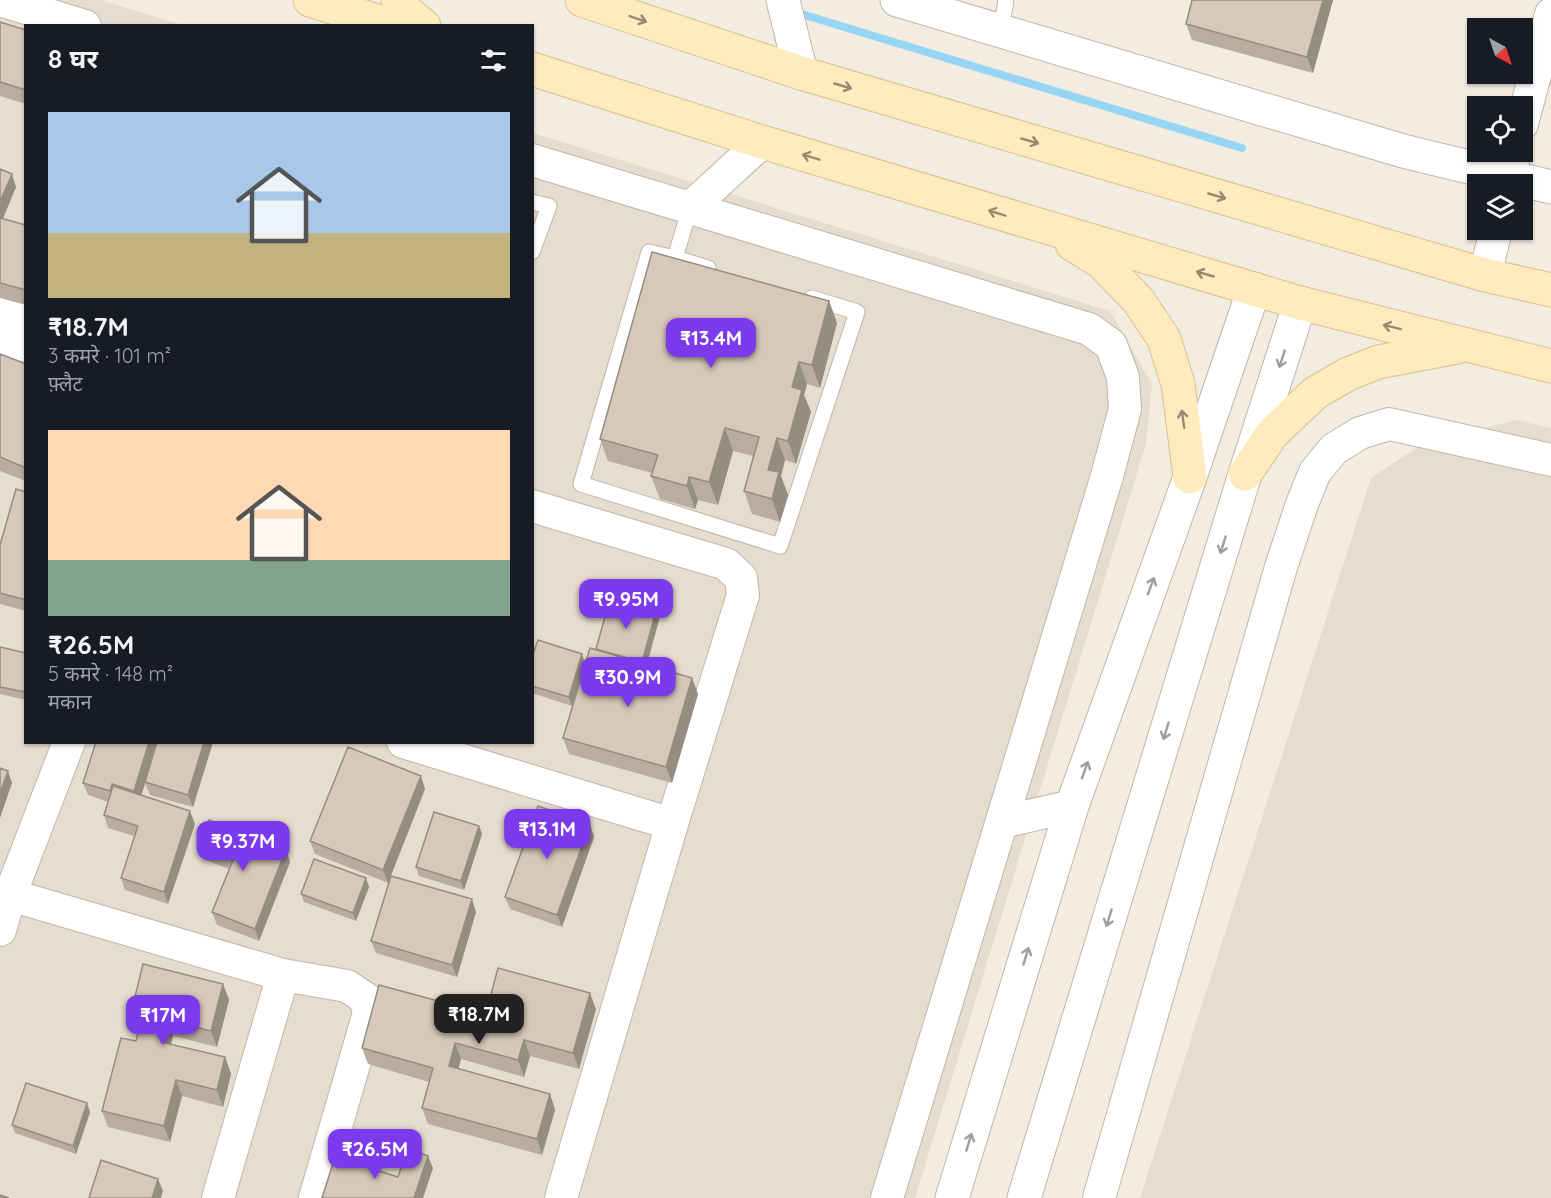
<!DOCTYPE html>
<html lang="hi">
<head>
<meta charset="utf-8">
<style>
  body { margin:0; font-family:Quicksand,"Noto Sans Devanagari",sans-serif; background:#20242c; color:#f1f3f6; height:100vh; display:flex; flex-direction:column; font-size:22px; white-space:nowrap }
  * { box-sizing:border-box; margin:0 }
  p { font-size:20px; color:#9ea1a6 }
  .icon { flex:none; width:33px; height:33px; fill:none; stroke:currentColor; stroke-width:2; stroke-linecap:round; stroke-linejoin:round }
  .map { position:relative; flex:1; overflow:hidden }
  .details { position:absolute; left:24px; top:24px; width:510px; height:720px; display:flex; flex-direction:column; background:#171b24; border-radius:0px; box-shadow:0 2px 4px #0004 }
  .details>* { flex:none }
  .needle { width:39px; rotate:140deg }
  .tools { position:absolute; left:1467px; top:18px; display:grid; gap:12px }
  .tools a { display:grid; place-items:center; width:66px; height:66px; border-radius:0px; background:#171b24; box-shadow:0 2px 4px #0004; font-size:30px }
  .price { position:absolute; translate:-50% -51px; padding:0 14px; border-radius:12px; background:#7c3aed; color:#fff; font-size:20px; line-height:39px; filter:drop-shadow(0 2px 3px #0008) }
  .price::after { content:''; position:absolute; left:50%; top:36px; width:18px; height:14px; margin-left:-9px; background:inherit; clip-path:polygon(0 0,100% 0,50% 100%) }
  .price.selected { background:#222; color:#fff }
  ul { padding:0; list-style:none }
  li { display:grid; align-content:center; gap:12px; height:318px; padding:0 24px }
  li span { display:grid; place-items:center; height:186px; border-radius:0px; color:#555 }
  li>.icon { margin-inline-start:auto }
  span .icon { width:108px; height:108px; fill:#fffc; stroke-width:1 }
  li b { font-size:26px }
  h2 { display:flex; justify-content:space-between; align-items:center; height:72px; padding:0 24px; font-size:26px }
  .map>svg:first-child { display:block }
  .residential { fill:#e7ddcf }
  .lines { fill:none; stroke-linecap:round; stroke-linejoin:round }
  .stream { stroke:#97d5f5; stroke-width:8 }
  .service-casing { stroke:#c1b6a6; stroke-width:17 }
  .minor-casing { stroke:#c1b6a6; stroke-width:34 }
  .tertiary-casing { stroke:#c1b6a6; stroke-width:35 }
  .secondary-casing { stroke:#d9c08f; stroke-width:35 }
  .service { stroke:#fff; stroke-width:15 }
  .minor { stroke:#fff; stroke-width:32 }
  .tertiary { stroke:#fff; stroke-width:33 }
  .secondary { stroke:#ffebbe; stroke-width:33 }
  .wall { fill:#b9ad9f }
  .shaded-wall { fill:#968d82 }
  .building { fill:#d7c9b9; stroke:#968d82; stroke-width:1.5 }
  .oneway { stroke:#988a71 }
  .oneway2 { stroke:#a29d98 }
</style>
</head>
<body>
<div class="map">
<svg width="1551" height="1198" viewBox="0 0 1551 1198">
  <rect width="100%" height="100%" fill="#f2ece1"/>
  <path class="residential" d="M0 0H100L183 25 26 26V742H532L533 133 1110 311 1152 384 1146 444 915 1198H0Z
    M1516 420 1551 428V1198H1140L1371 478 1424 443Z"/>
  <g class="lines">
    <path class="stream" d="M795 12 1242 148"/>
    <defs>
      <path id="service" d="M1001 31 1006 0
        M532 202 549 206 532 252
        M690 208 675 258 708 268
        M675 258 649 252 581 484 780 546 857 312 812 298"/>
      <path id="minor" d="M0 0 85 26
        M1522 124 1551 14
        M532 160 1089 329 1111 345 1123 377 1125 409 1107 476 887 1198
        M1507 184 1515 152
        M690 208 762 142
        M1485 275 1496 230
        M0 306 26 313
        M0 337 26 346
        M532 506 726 564 741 578 743 595 672 824 561 1198
        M403 742 672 824
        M1002 822 1072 806
        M10 895 283 975 347 986 365 998 369 1013 315 1198
        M0 930 10 895 69 742
        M218 1198 283 975
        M1099 1198 1281 567 1302 504 1315 472 1334 449 1360 433 1389 424 1551 460"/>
      <path id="tertiary" d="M783 0 801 73
        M897 0 1403 151 1551 187
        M952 1198 1072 806 1190 477 1254 289
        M1024 1198 1245 474 1300 303"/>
      <path id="secondary" d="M310 0 393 26
        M398 0 407 12 424 26
        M582 0 801 73 1485 275 1551 290
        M532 69 762 142 1300 303 1551 366
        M1072 244 1101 262 1138 300 1164 339 1178 384 1190 477
        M1245 474 1272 434 1315 393 1348 374 1378 362 1457 347"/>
    </defs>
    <use href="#service" class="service-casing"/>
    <use href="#minor" class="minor-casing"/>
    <use href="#tertiary" class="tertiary-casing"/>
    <use href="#secondary" class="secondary-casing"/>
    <use href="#service" class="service"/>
    <use href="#minor" class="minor"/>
    <use href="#tertiary" class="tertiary"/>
    <use href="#secondary" class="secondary"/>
  </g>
  <path class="wall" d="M1192 0H1333L1313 73 1192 40 1186 24Z
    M0 22 26 30V104L0 96Z
    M0 169 16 187 3 219 26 225V305L0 298Z
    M829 301 837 323 820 388 807 384 804 395 811 412 796 464 785 460 781 476 788 495 780 522 752 514 744 491 753 456 733 451 718 505 698 500 695 509 660 499 651 476 652 473 608 461 600 439Z
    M0 354 26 364V481L0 471Z
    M26 492V611L0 604V545Z
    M656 611 659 620 647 665 698 694 672 783 569 754 563 738 597 650 596 649Z
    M0 647 26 653V700L0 694Z
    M582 654 572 706 532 693V657Z
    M96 742H213L193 807 150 795 145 783 141 795 195 824 168 904 125 890 121 878 134 836 108 828 104 815 108 802 88 795 83 783Z
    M425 789 388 883 315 854 310 841Z
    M479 826 482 834 464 890 419 876 416 867Z
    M594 837 562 927 510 909 505 897Z
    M199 847 290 862 259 941 217 925 212 912 229 869 203 859Z
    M366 878 369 887 356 921 304 902 301 894Z
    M476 912 457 977 376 953 371 941Z
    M223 984 229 1000 217 1047 173 1036 171 1044 225 1057 231 1074 223 1107 182 1096 170 1142 108 1127 102 1111 136 1041 140 1026H138L132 1009Z
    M596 1009 579 1069 530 1056 524 1077 461 1059 458 1069 550 1094 555 1110 542 1155 428 1124 422 1108 429 1082 368 1064 362 1048 486 1014Z
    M90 1112 76 1154 15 1133 12 1125Z"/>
  <path class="shaded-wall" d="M1323 0H1333L1313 73 1307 57Z
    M12 174 16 187 0 225V202Z
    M829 301 837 323 820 388 812 365Z
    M799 362 807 384 804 395 811 412 796 464 788 441 792 387Z
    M725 428 733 451 718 505 709 482Z
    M777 438 785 460 781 476 788 495 780 522 772 499 768 470Z
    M689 477 698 500 695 509 687 486Z
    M656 611 659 620 645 670 642 662Z
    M582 654 585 663 572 706 569 697Z
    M692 678 698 694 672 783 666 767Z
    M149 742H158L139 803 134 791Z
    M204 742H213L193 807 188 795Z
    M8 771 12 783 0 818V793Z
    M421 776 425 789 388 883 383 870Z
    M190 811 195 824 168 904 164 892Z
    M590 824 594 837 562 927 557 915Z
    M479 826 482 834 464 890 461 881Z
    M286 849 290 862 259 941 255 929Z
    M366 878 369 887 356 921 353 913Z
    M472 899 476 912 457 977 452 965Z
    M223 984 229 1000 217 1047 211 1031Z
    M590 993 596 1009 579 1069 573 1053Z
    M167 1020 173 1036 167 1058 161 1042Z
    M524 1040 530 1056 524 1077 518 1060Z
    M455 1043 461 1059 455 1082 449 1066Z
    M225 1057 231 1074 223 1107 217 1090Z
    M176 1080 182 1096 170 1142 164 1126Z
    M550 1094 555 1110 542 1155 537 1139Z
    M87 1103 90 1112 76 1154 73 1146Z
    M428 1156 433 1168 423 1198H414Z
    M158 1179 163 1191 161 1198H152Z"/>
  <path class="building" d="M1192 0H1323L1307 57 1186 24Z
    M0 22 26 30V90L0 82Z
    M0 169 12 174 0 202Z
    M0 218 26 225V290L0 283Z
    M652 252 829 301 812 365 799 362 792 387 802 390 788 441 777 438 768 470 779 472 772 499 744 491 759 437 725 428 709 482 689 477 687 486 651 476 658 455 600 439Z
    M0 354 26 364V468L0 457Z
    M16 489 26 492V600L0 593V545Z
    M610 599 656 611 642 662 596 649Z
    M538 640 582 654 569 697 532 686V657Z
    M0 647 26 653V692L0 687Z
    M590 648 692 678 666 767 563 738Z
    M96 742H149L134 791 112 784 110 791 83 783Z
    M157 742H204L188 795 145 782Z
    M348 747 421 776 383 870 310 841Z
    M0 768 8 771 0 793Z
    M113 786 190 811 164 892 121 878 138 826 104 815Z
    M538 806 590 824 557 915 505 897Z
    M434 812 479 826 461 881 416 867Z
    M209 820 286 849 255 929 212 912 233 860 199 847Z
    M314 859 366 878 353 913 301 894Z
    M391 876 472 899 452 965 371 941Z
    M143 964 223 984 211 1031 167 1020 161 1042 225 1057 217 1090 176 1080 164 1126 102 1111 121 1038 136 1041 143 1013 132 1009Z
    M498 968 590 993 573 1053 524 1040 518 1060 455 1043 449 1066 550 1094 537 1139 422 1108 433 1068 362 1048 379 985 486 1014Z
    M26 1083 87 1103 73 1146 12 1125Z
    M407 1149 428 1156 414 1198H322L335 1157 398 1177Z
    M101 1160 158 1179 152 1198H89Z
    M0 1195 9 1198H0Z"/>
  <defs><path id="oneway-shaft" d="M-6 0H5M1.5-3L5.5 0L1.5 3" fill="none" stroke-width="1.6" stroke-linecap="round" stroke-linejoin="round" transform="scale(1.5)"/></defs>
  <g class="oneway">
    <use href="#oneway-shaft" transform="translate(638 19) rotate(19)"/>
    <use href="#oneway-shaft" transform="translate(843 86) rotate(16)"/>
    <use href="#oneway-shaft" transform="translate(1030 141) rotate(16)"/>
    <use href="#oneway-shaft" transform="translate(811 157) rotate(-163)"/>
    <use href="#oneway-shaft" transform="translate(1217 196) rotate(16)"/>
    <use href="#oneway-shaft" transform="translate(997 213) rotate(-163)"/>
    <use href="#oneway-shaft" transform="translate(1205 274) rotate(-164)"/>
    <use href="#oneway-shaft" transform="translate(1392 327) rotate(-166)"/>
    <use href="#oneway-shaft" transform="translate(1183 419) rotate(-98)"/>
  </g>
  <g class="oneway2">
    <use href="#oneway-shaft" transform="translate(1282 359) rotate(108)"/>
    <use href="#oneway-shaft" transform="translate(1223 545) rotate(107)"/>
    <use href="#oneway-shaft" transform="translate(1151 586) rotate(-70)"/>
    <use href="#oneway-shaft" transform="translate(1166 731) rotate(107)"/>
    <use href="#oneway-shaft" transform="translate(1085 770) rotate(-70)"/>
    <use href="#oneway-shaft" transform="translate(1109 918) rotate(107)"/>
    <use href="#oneway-shaft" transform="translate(1026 956) rotate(-73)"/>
    <use href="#oneway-shaft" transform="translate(969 1142) rotate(-73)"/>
  </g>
</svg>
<div class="tools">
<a><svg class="needle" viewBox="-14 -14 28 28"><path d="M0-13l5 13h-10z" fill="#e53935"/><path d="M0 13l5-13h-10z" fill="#9ea1a6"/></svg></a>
<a><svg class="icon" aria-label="locate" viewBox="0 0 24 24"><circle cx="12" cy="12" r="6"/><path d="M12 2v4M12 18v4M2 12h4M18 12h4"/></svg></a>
<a><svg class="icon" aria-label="layers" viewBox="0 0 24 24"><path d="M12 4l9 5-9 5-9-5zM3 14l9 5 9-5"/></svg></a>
</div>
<b class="price" style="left:711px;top:369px">₹13.4M</b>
<b class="price" style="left:626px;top:630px">₹9.95M</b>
<b class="price" style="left:628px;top:708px">₹30.9M</b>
<b class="price" style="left:547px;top:860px">₹13.1M</b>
<b class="price" style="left:243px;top:872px">₹9.37M</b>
<b class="price selected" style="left:479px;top:1045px">₹18.7M</b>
<b class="price" style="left:163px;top:1046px">₹17M</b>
<b class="price" style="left:375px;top:1180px">₹26.5M</b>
<section class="details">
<h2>8 घर<svg class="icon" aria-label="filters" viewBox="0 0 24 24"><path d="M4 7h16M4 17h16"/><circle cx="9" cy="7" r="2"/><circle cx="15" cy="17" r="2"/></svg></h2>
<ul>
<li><span style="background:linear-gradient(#a9c7e8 65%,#c2b280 0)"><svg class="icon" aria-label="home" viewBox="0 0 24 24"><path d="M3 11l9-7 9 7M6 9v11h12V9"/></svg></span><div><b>₹18.7M</b><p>3 कमरे · 101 m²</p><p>फ़्लैट</p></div></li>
<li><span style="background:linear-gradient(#ffd9b3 70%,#7fa58c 0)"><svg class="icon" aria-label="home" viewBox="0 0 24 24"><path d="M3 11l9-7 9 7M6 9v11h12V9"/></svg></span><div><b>₹26.5M</b><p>5 कमरे · 148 m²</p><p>मकान</p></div></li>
</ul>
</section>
</div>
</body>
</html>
